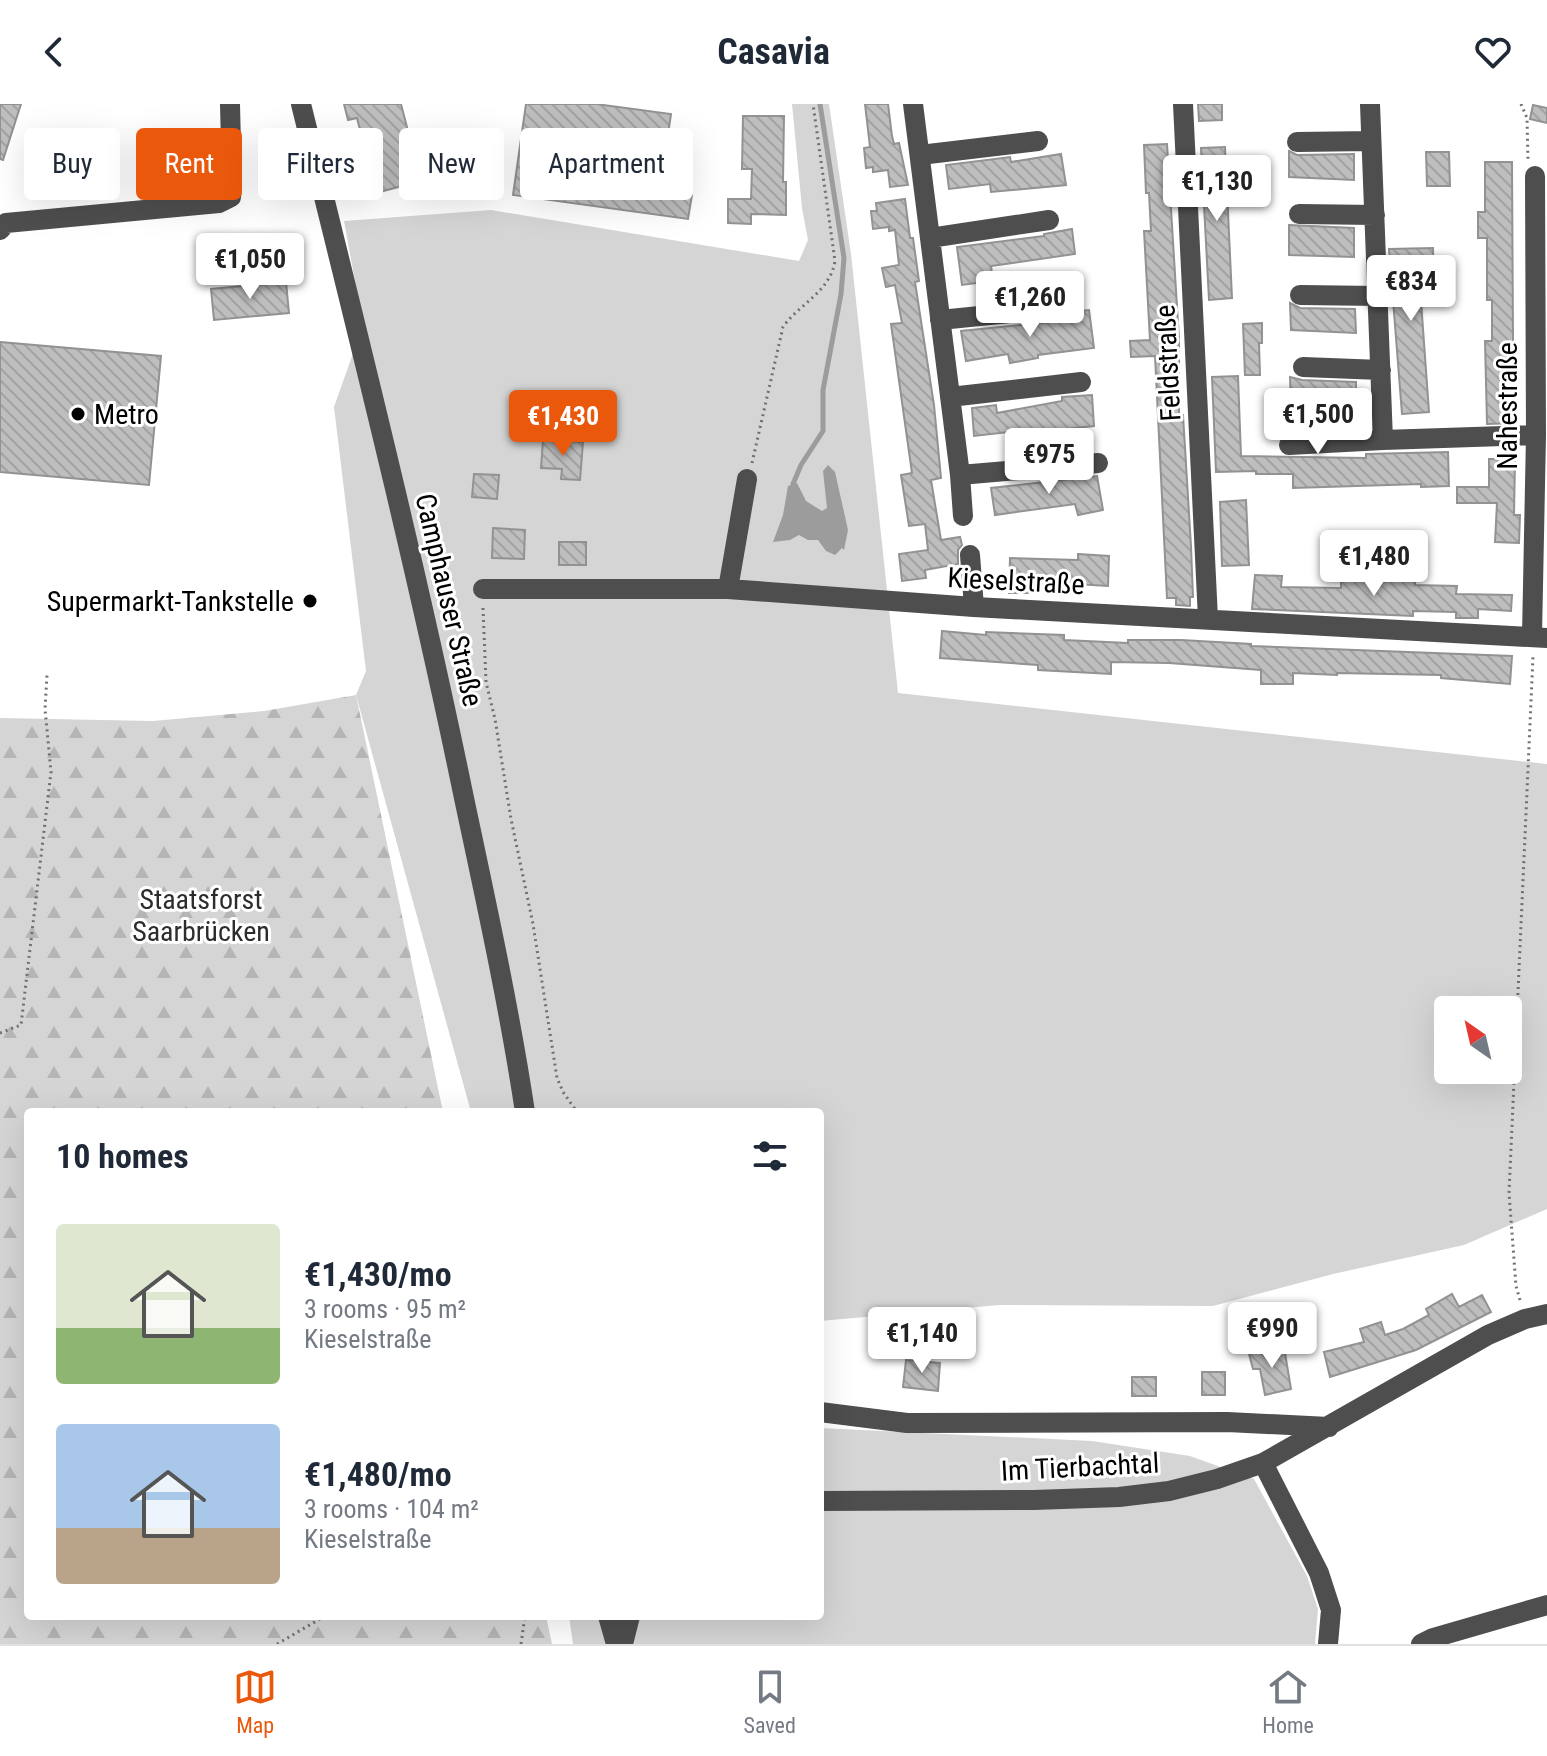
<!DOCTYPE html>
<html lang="en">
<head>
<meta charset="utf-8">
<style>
  body { margin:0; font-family:"Roboto Condensed",sans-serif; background:#f2f2f3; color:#1f2937; height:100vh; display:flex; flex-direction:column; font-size:30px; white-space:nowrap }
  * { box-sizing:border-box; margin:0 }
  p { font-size:26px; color:#747a83 }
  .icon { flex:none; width:44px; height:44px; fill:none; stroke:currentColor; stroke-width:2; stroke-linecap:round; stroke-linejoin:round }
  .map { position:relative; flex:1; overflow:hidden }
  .drawer { position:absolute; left:24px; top:1004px; width:800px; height:512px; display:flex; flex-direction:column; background:#fff; border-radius:8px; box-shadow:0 8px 32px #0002 }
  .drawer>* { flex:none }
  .top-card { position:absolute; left:24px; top:24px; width:800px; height:72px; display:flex; gap:16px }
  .needle { width:52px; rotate:326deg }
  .controls { position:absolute; left:1434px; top:892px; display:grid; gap:16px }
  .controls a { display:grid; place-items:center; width:88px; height:88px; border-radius:8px; background:#fff; box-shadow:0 8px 32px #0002; font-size:40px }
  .price { position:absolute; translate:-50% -68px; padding:0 18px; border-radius:8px; background:#fff; color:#222; font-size:26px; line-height:52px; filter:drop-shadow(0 2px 4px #0008) }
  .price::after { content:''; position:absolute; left:50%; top:48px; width:24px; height:18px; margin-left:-12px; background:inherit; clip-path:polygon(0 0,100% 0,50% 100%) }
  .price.on { background:#ea580c; color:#fff }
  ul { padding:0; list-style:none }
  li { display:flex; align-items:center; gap:24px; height:200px; padding:0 32px }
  li span { display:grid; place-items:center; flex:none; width:224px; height:160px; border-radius:8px; color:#555 }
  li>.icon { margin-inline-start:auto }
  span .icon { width:96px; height:96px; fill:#fffc; stroke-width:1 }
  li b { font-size:34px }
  h2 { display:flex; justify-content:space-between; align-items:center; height:96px; padding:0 32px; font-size:34px }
  .tag { padding:0 28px; border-radius:8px; background:#fff; box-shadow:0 8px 32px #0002; font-size:28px; line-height:72px }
  .tag.on { background:#ea580c; color:#fff }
  header { display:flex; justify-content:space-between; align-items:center; height:104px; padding:0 32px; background:#fff; font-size:36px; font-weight:700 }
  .menu { display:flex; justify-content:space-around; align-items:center; height:112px; border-top:2px solid #e0e1e3; background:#fff; font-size:22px; color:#747a83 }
  .menu a { display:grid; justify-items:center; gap:4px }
  .menu .on { color:#ea580c }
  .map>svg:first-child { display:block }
  .grass { fill:#d5d5d5; fill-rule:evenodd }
  .forest { fill:url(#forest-firs) }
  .water { fill:#9c9c9c }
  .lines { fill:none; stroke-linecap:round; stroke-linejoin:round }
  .stream { stroke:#9c9c9c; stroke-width:5 }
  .building { fill:url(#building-back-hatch); stroke:#929292; stroke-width:2 }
  .path { stroke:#707070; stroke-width:3; stroke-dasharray:2 4; stroke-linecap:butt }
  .minor { stroke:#4e4e4e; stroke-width:20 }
  .poi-dot { fill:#000; stroke:#fff; stroke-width:3 }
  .labels { text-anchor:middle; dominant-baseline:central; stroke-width:6; stroke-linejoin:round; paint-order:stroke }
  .street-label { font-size:28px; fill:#000; stroke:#fff }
  .poi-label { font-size:28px; fill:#000; stroke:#fff; text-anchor:start }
  .park-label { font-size:28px; fill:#2c2c2c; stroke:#fff }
</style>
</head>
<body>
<header><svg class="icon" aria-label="back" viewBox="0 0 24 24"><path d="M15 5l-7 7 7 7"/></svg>Casavia<svg class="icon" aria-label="heart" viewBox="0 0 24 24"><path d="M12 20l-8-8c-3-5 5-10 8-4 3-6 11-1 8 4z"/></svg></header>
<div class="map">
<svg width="1547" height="1540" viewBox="0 0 1547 1540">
  <defs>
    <pattern id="forest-firs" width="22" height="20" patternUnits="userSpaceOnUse" patternTransform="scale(2)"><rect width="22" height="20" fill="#d5d5d5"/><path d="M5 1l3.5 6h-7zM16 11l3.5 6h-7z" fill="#b5b5b5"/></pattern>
    <pattern id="building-back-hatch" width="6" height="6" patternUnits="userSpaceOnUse" patternTransform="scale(2)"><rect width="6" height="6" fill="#bebebe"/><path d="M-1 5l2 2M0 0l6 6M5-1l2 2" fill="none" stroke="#a2a2a2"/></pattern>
  </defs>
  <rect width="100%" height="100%" fill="#fff"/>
  <path class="grass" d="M792 0H829L851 150 898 589 1547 660V1105L1464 1141 1333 1170 1213 1202 999 1201 820 1217V1008H471L356 591 366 567 334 303 363 221 344 117 491 106 799 157 808 136 802 104ZM1448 906H1508V966H1448Z
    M820 1324 1092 1337 1190 1352 1254 1375 1307 1472 1318 1505 1315 1540H573L569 1512H820Z"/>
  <path class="forest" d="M356 591 443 1008H28V1512H546L552 1540H0V614L153 617 264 607Z"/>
  <path class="water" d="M828 361 835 368 848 426 844 446 842 444 835 451 826 447 818 436H808L799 431 790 436 773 438 783 411 788 382 797 379 806 397 822 407 827 404 823 367Z"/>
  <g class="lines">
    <path class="stream" d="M793 380 801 361 823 327V286L841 190 844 154 820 0"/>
  </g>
  <path class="building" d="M0 0H21L3 56 0 55Z
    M344 0H401L416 58 463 54 465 78 437 80 436 73 376 89 357 14 348 16Z
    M526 0H596L671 10 660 86 692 91 688 115 513 91Z
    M865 0H888L892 32 894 40 899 39 908 81 890 83 888 66 873 68V63L866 64 864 44 870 43Z
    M1198 0H1222V16L1199 17Z
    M1533 1 1547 4V19L1530 15Z
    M743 12H784L783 78H786V111L751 110V120L728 119V95H751L752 65H742Z
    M1167 40 1179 235V311H1183L1191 442 1193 493H1190V502L1176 501V494H1167L1155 252 1131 253 1130 237 1150 236 1144 127H1151L1149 89H1146L1144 41Z
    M1225 43 1232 194 1209 196 1201 44Z
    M1289 47 1297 51 1354 50V76L1289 73Z
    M1426 48H1449L1450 82H1427Z
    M1061 50 1066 81 991 88 990 80 949 85 946 61 1010 53 1011 58Z
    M1485 58H1512L1513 237 1517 319 1487 320 1485 237H1492V196H1487V134H1478V108H1485Z
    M905 95 910 134H913L919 177 915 178 934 301 941 374 931 376 941 436 960 433 962 441 958 446V460L925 466 926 474 902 477 899 450 928 446 925 420 909 422 901 371 912 369 891 220 902 219 895 181 886 183 882 164 899 161 895 126 889 127V123L873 125 871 107H877L876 99Z
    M1289 121 1354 124V153L1289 151Z
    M1072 125 1075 150 991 162 993 177 962 181 957 143 1044 132V130Z
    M1433 144 1434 182 1420 183 1429 308 1402 310 1389 145Z
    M286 178 289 209 214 216 211 185Z
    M1290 199 1300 204 1355 205 1356 229 1291 226Z
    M1089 206 1094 244 1038 251V254L1010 259 1008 250 966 257 961 227 1069 216 1076 213 1080 207Z
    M1262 219V239H1259L1260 271H1245L1243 220Z
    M0 238 161 252 149 381 0 368Z
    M1238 272 1241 352 1366 354V350L1448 348 1449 382 1421 383V380L1293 384V370H1256V367L1216 368 1212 273Z
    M1290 273 1302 276 1356 278V305L1291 303Z
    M1092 291 1094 322 1019 330V327L974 332 972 304 996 301 997 309 1062 297V293Z
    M543 336 583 338 580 376 561 375 562 365 541 364Z
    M1489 355H1515L1514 411H1520L1519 439 1495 438 1497 399H1457V383H1489Z
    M474 370 499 371 497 395 472 393Z
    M1097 372 1103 406 1078 411 1075 400 995 411 991 384Z
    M1246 396 1249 461 1222 462 1220 398Z
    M493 424 525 426 524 455 492 454Z
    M559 438H586V461H559Z
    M1078 450 1109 452 1108 482 1058 479V485H1040V489H1009L1010 454 1078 456Z
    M1255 471 1282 472 1281 483 1341 484V476L1385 478V473L1415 475V481L1457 482 1456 490 1512 491 1511 507 1478 505V514H1456V508L1413 507V512L1252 505Z
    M942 527 986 531V528L1064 531V536L1128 539V536H1181L1251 540V542L1512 552 1510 580 1441 574V571L1337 569V571L1293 569V580H1261V566L1169 559 1111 558V570L1038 566V561L940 554Z
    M1452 1190 1459 1203 1482 1191 1491 1208 1416 1246 1330 1273 1324 1248 1364 1238 1360 1225 1381 1218 1385 1231 1403 1225 1429 1211 1426 1205Z
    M1284 1243 1291 1285 1265 1291 1260 1265H1253L1249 1250Z
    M906 1256 940 1259 938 1287 903 1283Z
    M1202 1268H1225V1291H1202Z
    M1132 1273H1156V1292H1132Z"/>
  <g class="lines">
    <path class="path" d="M1521 0 1527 14 1528 57
      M752 359 783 223C800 199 830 188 835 157L813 0
      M483 504 486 578 495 615 511 715 533 820 557 974 563 988 577 1008
      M0 929 21 921 51 668 45 605 47 571
      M1520 1196 1516 1182 1509 1089 1533 553
      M277 1540 325 1512
      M521 1540 525 1512"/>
    <path class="minor" d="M301 0C358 231 416 461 464 694 486 798 509 902 525 1008
      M913 0 960 371 963 412
      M1183 0 1208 515
      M1370 0 1383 336 1536 331
      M1297 38 1371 37
      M920 51 1038 37
      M1299 110 1375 111
      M0 126 6 119 219 99 231 93 232 83 230 0
      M930 134 1049 116
      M1300 191 1378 192
      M940 216 1068 203
      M1303 263 1381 266
      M950 293 1081 278
      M1289 341 1383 336
      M960 371 1098 359
      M970 451 974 503
      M483 485H728L974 503 1547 534
      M728 485 747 375
      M1532 532 1536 331 1535 72
      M820 1308 907 1319 1227 1318 1329 1323
      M1263 1359 1319 1469 1331 1506 1328 1540
      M820 1397 1034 1396 1119 1393 1169 1387 1217 1375 1263 1359 1488 1231 1525 1215 1547 1210
      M608 1512 616 1540
      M623 1540 630 1512
      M1421 1540 1433 1534 1547 1501"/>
  </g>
  <g class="poi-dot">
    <circle cx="78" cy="310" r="8"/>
    <circle cx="310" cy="497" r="8"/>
  </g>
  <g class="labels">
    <g class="street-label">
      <text transform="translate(1168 259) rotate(-93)">Feldstraße</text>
      <text transform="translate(1507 302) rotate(-90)">Nahestraße</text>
      <text transform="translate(1016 477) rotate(3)">Kieselstraße</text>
      <text transform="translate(449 496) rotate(77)">Camphauser Straße</text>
      <text transform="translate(1080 1363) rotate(-3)">Im Tierbachtal</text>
    </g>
    <g class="poi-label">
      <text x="94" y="310">Metro</text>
      <text x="294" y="497" text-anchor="end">Supermarkt-Tankstelle</text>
    </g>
    <g class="park-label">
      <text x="201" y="795">Staatsforst<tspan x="201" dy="32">Saarbrücken</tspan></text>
    </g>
  </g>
</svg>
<div class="controls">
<a><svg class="needle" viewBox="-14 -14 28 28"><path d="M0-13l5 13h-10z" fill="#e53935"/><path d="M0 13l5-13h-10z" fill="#747a83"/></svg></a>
</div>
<b class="price" style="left:1217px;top:119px">€1,130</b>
<b class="price" style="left:250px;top:197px">€1,050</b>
<b class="price" style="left:1411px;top:219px">€834</b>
<b class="price" style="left:1030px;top:235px">€1,260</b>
<b class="price" style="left:1318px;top:352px">€1,500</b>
<b class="price on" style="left:563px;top:354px">€1,430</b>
<b class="price" style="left:1049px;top:392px">€975</b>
<b class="price" style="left:1374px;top:494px">€1,480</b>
<b class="price" style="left:1272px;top:1266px">€990</b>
<b class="price" style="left:922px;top:1271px">€1,140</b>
<div class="top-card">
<a class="tag">Buy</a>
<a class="tag on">Rent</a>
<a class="tag">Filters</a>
<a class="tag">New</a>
<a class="tag">Apartment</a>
</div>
<section class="drawer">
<h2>10 homes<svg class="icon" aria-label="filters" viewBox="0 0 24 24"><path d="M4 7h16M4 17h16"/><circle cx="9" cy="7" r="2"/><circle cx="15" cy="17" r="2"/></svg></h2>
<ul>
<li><span style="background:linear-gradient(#dfe7d0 65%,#8fb573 0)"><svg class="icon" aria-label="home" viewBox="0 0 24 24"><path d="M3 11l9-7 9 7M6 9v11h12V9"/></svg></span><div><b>€1,430/mo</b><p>3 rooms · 95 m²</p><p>Kieselstraße</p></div></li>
<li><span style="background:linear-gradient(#a9c7e8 65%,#b9a48a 0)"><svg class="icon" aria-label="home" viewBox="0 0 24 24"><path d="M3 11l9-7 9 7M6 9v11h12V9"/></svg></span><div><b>€1,480/mo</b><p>3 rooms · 104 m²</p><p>Kieselstraße</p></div></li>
</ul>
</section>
</div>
<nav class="menu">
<a class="on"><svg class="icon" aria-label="map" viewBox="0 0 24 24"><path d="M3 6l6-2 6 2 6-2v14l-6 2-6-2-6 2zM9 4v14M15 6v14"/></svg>Map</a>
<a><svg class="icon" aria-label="saved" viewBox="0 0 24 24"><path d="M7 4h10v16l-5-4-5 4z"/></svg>Saved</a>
<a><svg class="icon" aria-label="home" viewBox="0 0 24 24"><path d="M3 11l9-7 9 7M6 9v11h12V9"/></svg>Home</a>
</nav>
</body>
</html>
